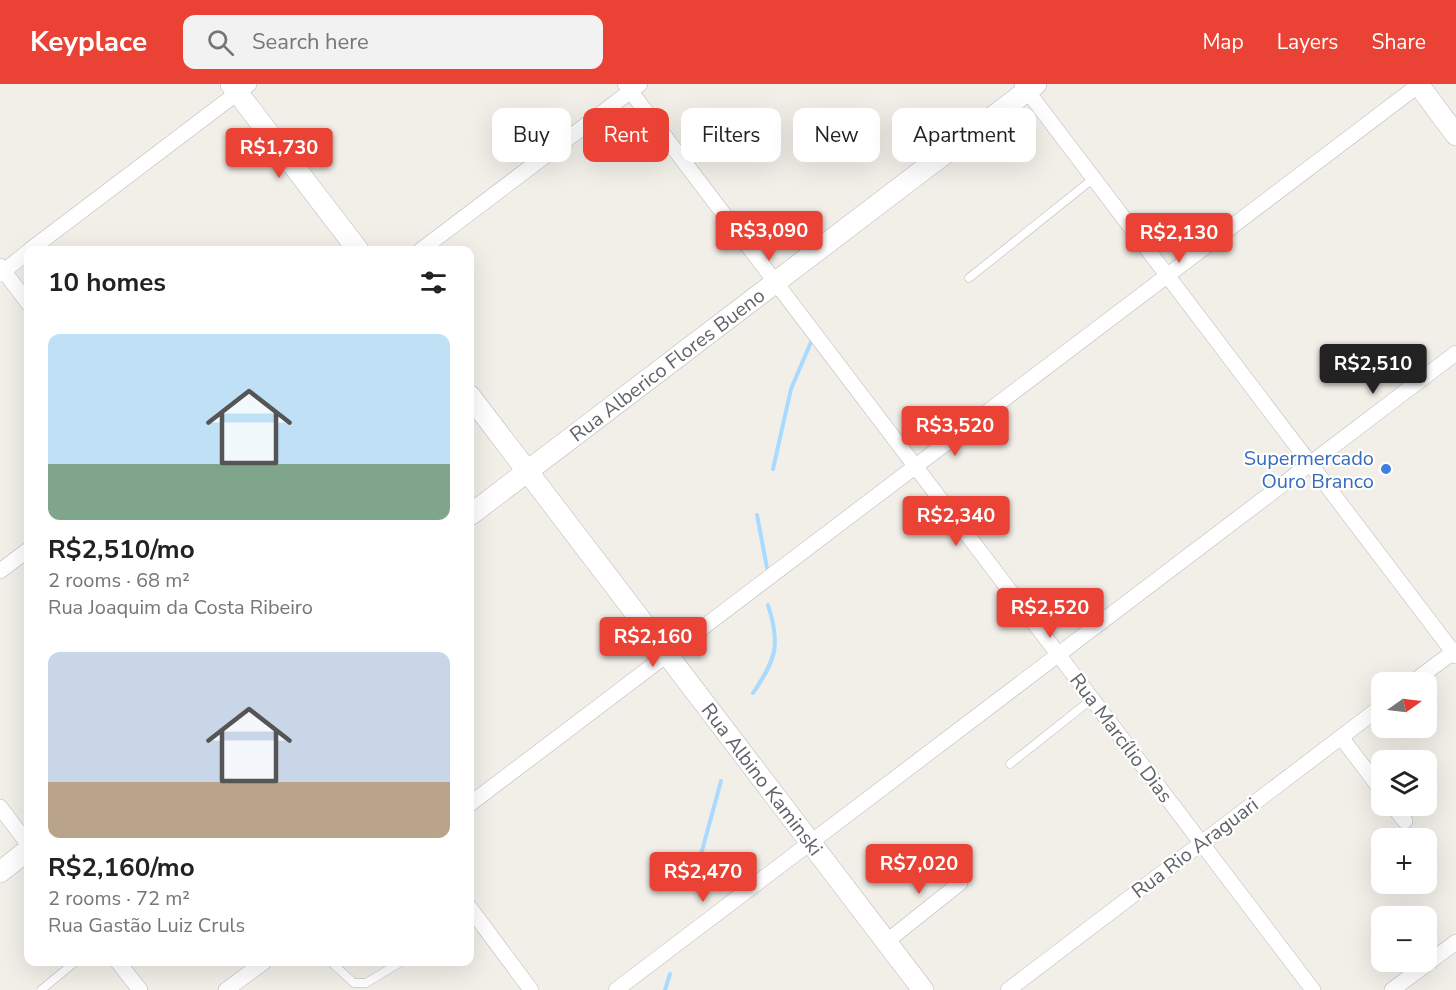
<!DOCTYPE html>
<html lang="en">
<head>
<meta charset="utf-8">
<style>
  body { margin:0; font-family:"Nunito Sans",sans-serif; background:#f2f2f2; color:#222; height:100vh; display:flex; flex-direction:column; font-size:22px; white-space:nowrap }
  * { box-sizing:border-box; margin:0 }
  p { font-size:20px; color:#767676 }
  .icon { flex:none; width:33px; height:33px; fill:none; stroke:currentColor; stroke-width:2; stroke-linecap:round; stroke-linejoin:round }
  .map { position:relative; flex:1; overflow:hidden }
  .panel { position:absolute; left:24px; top:162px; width:450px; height:720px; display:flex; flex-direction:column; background:#fff; border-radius:12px; box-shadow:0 6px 24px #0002 }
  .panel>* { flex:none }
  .top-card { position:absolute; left:492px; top:24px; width:570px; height:54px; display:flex; gap:12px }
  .needle { width:39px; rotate:76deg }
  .fabs { position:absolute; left:1371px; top:588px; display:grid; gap:12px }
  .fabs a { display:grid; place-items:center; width:66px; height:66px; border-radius:12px; background:#fff; box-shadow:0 6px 24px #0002; font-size:30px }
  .price { position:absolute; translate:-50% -51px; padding:0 14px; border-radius:6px; background:#ea4335; color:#fff; font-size:20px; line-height:39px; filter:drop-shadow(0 2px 3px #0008) }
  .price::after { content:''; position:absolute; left:50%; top:36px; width:18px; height:14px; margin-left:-9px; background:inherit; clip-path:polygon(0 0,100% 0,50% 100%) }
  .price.current { background:#222; color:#fff }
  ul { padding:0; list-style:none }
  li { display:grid; align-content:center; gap:12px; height:318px; padding:0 24px }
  li span { display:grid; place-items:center; height:186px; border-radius:12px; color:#555 }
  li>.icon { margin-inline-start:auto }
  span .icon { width:108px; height:108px; fill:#fffc; stroke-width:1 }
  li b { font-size:26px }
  h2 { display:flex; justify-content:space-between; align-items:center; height:72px; padding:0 24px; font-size:26px }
  .tag { padding:0 21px; border-radius:12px; background:#fff; box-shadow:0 6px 24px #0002; font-size:21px; line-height:54px }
  .tag.current { background:#ea4335; color:#fff }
  header { display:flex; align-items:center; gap:36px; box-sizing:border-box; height:84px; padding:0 30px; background:#ea4335; color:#fff }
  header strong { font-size:28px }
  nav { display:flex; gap:33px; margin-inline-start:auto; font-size:21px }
  .search { width:420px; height:54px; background:#f2f2f2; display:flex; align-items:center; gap:15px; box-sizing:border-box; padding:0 21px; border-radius:12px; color:#767676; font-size:22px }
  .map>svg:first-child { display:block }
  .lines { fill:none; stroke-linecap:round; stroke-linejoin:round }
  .stream { stroke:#aadaff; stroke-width:4 }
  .lane-casing { stroke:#b5b8bc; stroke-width:9 }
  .street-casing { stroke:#b5b8bc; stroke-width:16 }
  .secondary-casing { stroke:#b6babf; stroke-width:22 }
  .lane { stroke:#fff; stroke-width:8 }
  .street { stroke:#fff; stroke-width:15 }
  .secondary { stroke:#fff; stroke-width:21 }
  .shop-dot { fill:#3f7fe0; stroke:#fff; stroke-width:2 }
  .labels { text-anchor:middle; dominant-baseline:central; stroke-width:4.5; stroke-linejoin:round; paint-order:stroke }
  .street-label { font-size:20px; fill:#5f6368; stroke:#fff }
  .shop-label { font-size:20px; fill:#366cbe; stroke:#fff; text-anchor:end }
</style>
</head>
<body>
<header>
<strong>Keyplace</strong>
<div class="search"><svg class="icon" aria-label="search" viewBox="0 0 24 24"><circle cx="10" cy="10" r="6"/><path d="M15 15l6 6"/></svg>Search here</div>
<nav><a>Map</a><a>Layers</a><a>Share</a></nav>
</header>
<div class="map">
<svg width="1456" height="906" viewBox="0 0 1456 906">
  <rect width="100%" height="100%" fill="#f1efe8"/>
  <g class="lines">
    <path class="stream" d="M773 385 791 305 811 258
      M757 431 767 484
      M753 609C776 575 781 561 768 521
      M694 796 721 697
      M665 906 670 890"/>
    <defs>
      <path id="lane" d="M969 194 1094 94
        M1010 680 1092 615
        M331 878 354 899H366L401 878
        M41 906 75 878"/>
      <path id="street" d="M625 0 1313 906
        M1022 0 1456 572
        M30 166 249 0
        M421 166 640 0
        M0 182 28 219
        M0 190 28 168
        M0 487 28 466
        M1413 598 1456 566
        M1341 653 1382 707
        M470 720 1420 0
        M1393 722 1405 737
        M0 723 28 760
        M470 824 531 906
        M886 858 960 799
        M118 878 140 906
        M226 906 264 878
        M616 906 1456 269
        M1008 906 1382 622
        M1392 906 1456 858"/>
      <g id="secondary">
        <path d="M231 0 358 166"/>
        <path d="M1418 0 1456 51"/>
        <path id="s1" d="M470 312 923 906"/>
        <path id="s2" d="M470 431 1036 0"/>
        <path d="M0 788 28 766"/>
      </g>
    </defs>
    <use href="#lane" class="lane-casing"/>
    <use href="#street" class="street-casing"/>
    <use href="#secondary" class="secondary-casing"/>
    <use href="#lane" class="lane"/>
    <use href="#street" class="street"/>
    <use href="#secondary" class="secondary"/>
  </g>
  <circle class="shop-dot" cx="1386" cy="385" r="6"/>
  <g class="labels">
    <g class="street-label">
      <text stroke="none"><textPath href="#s2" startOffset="248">Rua Alberico Flores Bueno</textPath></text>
      <text transform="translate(1121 654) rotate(53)">Rua Marcílio Dias</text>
      <text stroke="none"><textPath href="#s1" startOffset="482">Rua Albino Kaminski</textPath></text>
      <text transform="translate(1195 764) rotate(-37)">Rua Rio Araguari</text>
    </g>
    <g class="shop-label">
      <text x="1374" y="374">Supermercado<tspan x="1374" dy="23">Ouro Branco</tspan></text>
    </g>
  </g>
</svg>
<div class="fabs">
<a><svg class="needle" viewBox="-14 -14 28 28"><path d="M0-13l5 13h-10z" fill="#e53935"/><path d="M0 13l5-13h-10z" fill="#767676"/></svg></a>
<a><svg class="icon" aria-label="layers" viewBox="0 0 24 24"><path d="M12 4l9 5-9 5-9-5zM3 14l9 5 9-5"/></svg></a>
<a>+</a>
<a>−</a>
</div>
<b class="price" style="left:279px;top:95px">R$1,730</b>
<b class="price" style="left:769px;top:178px">R$3,090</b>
<b class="price" style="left:1179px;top:180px">R$2,130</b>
<b class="price current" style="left:1373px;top:311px">R$2,510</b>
<b class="price" style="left:955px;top:373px">R$3,520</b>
<b class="price" style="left:956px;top:463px">R$2,340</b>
<b class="price" style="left:1050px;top:555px">R$2,520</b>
<b class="price" style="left:653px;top:584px">R$2,160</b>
<b class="price" style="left:919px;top:811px">R$7,020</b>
<b class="price" style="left:703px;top:819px">R$2,470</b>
<div class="top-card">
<a class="tag">Buy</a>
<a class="tag current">Rent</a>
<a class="tag">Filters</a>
<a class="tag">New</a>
<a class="tag">Apartment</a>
</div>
<section class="panel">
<h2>10 homes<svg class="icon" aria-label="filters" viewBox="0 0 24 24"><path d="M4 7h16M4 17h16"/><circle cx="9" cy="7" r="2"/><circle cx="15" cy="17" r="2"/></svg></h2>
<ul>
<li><span style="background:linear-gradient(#bfe0f5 70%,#7fa58c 0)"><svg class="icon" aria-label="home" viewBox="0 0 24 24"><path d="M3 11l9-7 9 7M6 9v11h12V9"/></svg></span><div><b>R$2,510/mo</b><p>2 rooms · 68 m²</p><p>Rua Joaquim da Costa Ribeiro</p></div></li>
<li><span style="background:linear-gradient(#c9d6e8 70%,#b9a48a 0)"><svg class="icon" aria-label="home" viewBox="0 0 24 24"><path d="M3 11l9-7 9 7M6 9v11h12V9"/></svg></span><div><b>R$2,160/mo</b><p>2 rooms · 72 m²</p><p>Rua Gastão Luiz Cruls</p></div></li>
</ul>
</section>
</div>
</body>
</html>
